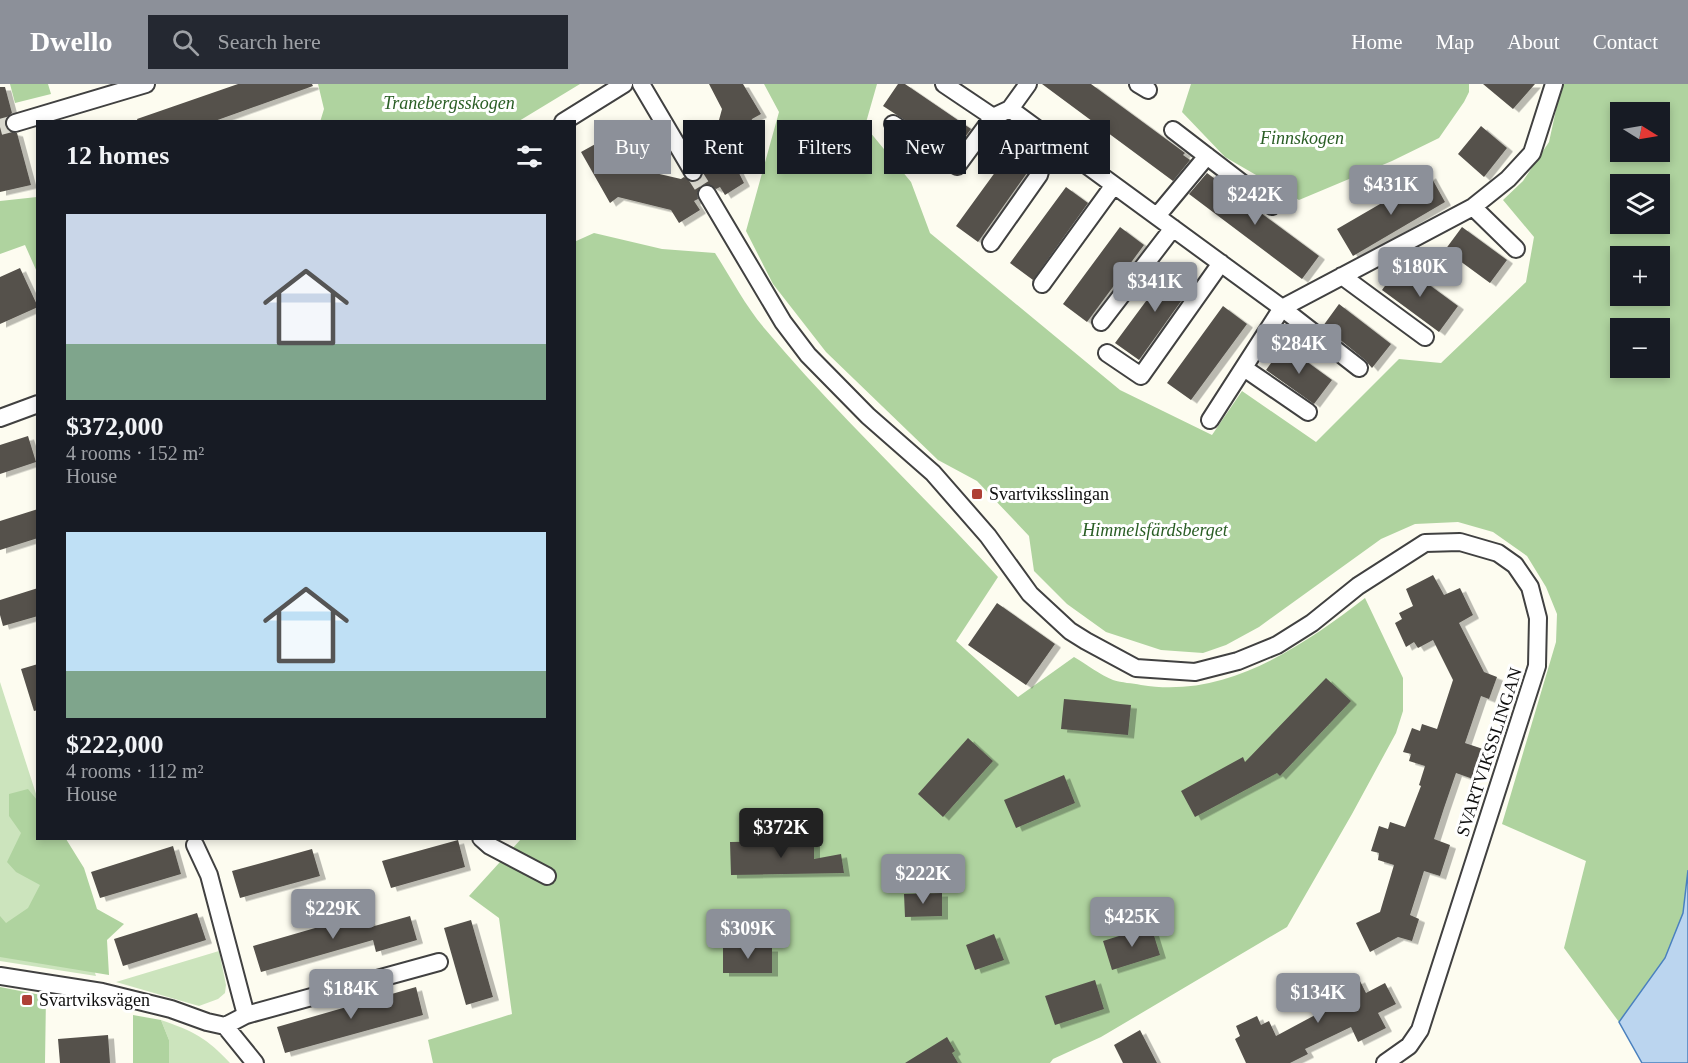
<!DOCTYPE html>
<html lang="en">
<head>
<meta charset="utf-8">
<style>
  body { margin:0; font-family:"Times New Roman",serif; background:#242831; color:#f1f3f6; height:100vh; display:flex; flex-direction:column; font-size:22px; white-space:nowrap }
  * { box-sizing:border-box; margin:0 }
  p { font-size:20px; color:#9ea1a6 }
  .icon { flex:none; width:33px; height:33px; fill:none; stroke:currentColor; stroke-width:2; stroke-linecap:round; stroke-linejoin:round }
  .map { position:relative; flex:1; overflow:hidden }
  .drawer { position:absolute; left:36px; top:36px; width:540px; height:720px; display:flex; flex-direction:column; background:#171b24; border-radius:0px; box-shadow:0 3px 9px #0003 }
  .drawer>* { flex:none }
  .guide { position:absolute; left:594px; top:36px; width:570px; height:54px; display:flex; gap:12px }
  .needle { width:39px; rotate:101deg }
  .buttons { position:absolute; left:1610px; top:18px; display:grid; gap:12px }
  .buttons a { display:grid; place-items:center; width:60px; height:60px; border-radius:0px; background:#171b24; box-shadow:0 3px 9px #0003; font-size:30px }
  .price { position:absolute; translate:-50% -51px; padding:0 14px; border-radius:6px; background:#8c9099; color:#fff; font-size:20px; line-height:39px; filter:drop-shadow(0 2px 3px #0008) }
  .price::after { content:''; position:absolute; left:50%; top:36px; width:18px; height:14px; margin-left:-9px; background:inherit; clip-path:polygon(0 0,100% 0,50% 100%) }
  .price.current { background:#222; color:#fff }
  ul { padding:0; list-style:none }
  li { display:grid; align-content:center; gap:12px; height:318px; padding:0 30px }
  li span { display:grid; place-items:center; height:186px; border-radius:0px; color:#555 }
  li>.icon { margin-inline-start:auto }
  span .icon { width:108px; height:108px; fill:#fffc; stroke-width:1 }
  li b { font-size:26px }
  h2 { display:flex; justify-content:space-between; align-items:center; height:72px; padding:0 30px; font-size:26px }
  .tag { padding:0 21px; border-radius:0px; background:#171b24; box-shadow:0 3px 9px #0003; font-size:21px; line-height:54px }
  .tag.current { background:#8c9099; color:#fff }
  header { display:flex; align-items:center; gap:36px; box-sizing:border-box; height:84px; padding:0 30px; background:#8c9099; color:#fff }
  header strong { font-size:28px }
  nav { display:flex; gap:33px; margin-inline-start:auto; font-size:21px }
  .search { width:420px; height:54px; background:#242831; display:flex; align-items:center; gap:15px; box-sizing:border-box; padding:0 21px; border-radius:0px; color:#9ea1a6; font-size:22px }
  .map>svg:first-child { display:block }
  .green { fill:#cce4bd }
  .forest { fill:#afd39f; fill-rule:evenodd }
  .water { fill:#bbd5ef; stroke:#4a80be; stroke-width:1.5 }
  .building { fill:#55514b; filter:url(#shadow) }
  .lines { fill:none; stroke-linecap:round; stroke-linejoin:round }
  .minor-tunnel { stroke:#d9d8ce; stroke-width:16; stroke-dasharray:16 8; stroke-linecap:butt }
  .minor-casing { stroke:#414141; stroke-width:20 }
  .minor { stroke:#fff; stroke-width:16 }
  .poi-dot { fill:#ae4036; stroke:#fff; stroke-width:2 }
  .labels { text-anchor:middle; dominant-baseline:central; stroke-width:6; stroke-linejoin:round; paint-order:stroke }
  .park-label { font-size:18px; font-style:italic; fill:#2a5e25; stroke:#fff }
  .poi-label { font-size:18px; fill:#0e0e0e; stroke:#fff; text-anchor:start }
  .street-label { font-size:18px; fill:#0e0e0e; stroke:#fff }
</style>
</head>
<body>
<header>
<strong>Dwello</strong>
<div class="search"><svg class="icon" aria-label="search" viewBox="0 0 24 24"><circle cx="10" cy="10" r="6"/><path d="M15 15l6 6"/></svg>Search here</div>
<nav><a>Home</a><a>Map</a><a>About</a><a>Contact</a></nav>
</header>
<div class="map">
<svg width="1688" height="979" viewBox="0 0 1688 979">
  <defs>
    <filter id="shadow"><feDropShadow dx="6" dy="3.5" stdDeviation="0" flood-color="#0004"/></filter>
  </defs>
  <rect width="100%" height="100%" fill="#fdfcf0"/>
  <path class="green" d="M0 598 37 713 38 754 51 755 96 892 0 877Z
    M219 867 226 901 225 909 218 915 199 922 116 898Z
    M161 936C193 947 207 954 230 979H169V956Z"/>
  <path class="forest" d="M10 0H48L51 10 15 19Z
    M318 0H580L519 37 320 38 324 25Z
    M764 0H877L865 42 911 98 930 149 1120 306 1212 351 1242 307 1316 358 1399 275 1441 279 1526 198 1534 153 1503 116 1523 97 1549 58 1561 3 1564 0H1688V786L1683 829 1665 874 1619 938 1564 864 1586 777 1502 740 1556 558 1557 530 1546 503 1527 472 1493 448 1458 438 1415 440 1381 455 1259 543 1226 561 1203 569 1161 566 1106 548 1067 520 1034 487 1029 452 977 397 938 376 826 268 773 200 746 147 779 28ZM1620 28H1659V68H1620ZM1620 100H1659V140H1620ZM1620 172H1659V212H1620ZM1620 244H1659V284H1620Z
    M1191 0H1469V8L1464 18 1439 54 1392 77 1299 116 1225 73 1182 28Z
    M37 113H38L37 188 25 161 0 170V117Z
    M594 149 662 165 715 169C731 194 746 223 765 245 838 332 922 409 998 493L956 557 1018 613 1074 573C1086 580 1100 591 1113 596 1122 599 1132 599 1141 601 1226 615 1301 563 1365 514L1403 594V627L1396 649 1352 730 1287 843 1101 953 1053 975 1050 979H433L428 956 512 930 499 834 469 812 521 755 574 754V158Z
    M28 705 37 716 38 754 66 755 84 784 97 825 124 840 107 856 109 891 0 873V832L6 839 28 824 40 801 16 788 7 778 21 749 9 732V710Z
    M0 903 46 912 45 979H0Z
    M133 931 161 936 169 956V979H133Z"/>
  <path class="water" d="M1688 786V979H1642L1619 938 1665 874 1683 829Z"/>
  <path class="building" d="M238 0H312L313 2 212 38H138L137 35Z
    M709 0H743L761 30 752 35 738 87 744 99 725 111 720 103 716 105 707 100 701 101 697 110 698 115 694 117 700 126 679 139 671 126 618 113 610 119 581 68 608 53 625 82 681 95 684 93 693 98 702 94 703 88 702 83 707 80 722 25Z
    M898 0H905L971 45 954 68 883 22Z
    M1042 0H1091L1185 69 1183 71 1190 76 1173 97Z
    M1483 0H1535L1513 25Z
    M0 3H5L12 29 5 36V43L8 47 17 49 31 101 0 108Z
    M1481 42 1507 64 1484 93 1458 70Z
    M1012 65 1031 79 1029 86 978 158 956 142Z
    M1207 89 1319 172 1302 195 1189 110Z
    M1430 91 1445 118 1353 172 1337 145Z
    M1066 103 1088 119 1033 196 1010 179Z
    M1120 143 1144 161 1087 238 1063 220Z
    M1462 143 1507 176 1490 199 1445 166Z
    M1401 180 1458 222 1439 248 1382 206Z
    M1172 182 1194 199 1139 276 1115 259Z
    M20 184 38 223 0 240V193Z
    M1339 220 1391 260 1372 284 1365 276 1323 242Z
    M1223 222 1247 240 1191 316 1167 299Z
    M1284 261 1332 296 1314 320 1266 286Z
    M28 352 36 378 0 390V361Z
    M38 425V454L0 466V437Z
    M1433 491 1444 511 1460 504 1473 531 1459 539 1484 588 1497 593 1489 615 1481 612 1465 659 1483 665 1473 695 1456 689 1444 724 1434 755 1450 761 1440 792 1424 787 1410 831 1419 835 1412 857 1398 853 1370 868 1356 839 1380 828 1394 781 1378 776 1379 769 1371 767 1379 742 1388 745 1390 738 1405 743 1421 702 1419 701 1425 682 1409 677 1411 670 1403 668 1412 644 1420 647 1422 640 1437 645 1453 596 1433 556 1418 564 1414 558 1406 563 1395 539 1402 535 1399 529 1413 522 1406 505Z
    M38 504V532L3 542 0 531V516Z
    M997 519 1055 560 1026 601 968 561Z
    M38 580V626L34 627 21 585Z
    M1326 594 1351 617 1280 692 1277 689 1195 733 1181 707 1243 673 1245 678Z
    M1064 615 1131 621 1128 651 1061 645Z
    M968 654 993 677 943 733 918 710Z
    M1064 691 1075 719 1016 744 1004 716Z
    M458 756 465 783 391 804 382 777Z
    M814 757V775L841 770 844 789 731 791 730 758Z
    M173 762 181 790 100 814 91 788Z
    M312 765 320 792 240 814 232 787Z
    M942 809V832L905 833 904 810Z
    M197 829 206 856 123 882 114 855Z
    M367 829 371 843 410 832 417 856 376 868 373 856 261 888 253 862Z
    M471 836 493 913 466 921 444 844Z
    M1151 842 1160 871 1112 886 1103 857Z
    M994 850 1004 876 975 886 966 861Z
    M723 864H772V889H723Z
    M1347 891 1351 899 1359 895 1366 909 1385 899 1396 920 1378 929 1386 944 1358 958 1351 943 1305 965 1308 970 1290 979H1246L1235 955 1240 952 1236 942 1257 932 1261 941 1269 937 1276 952 1317 930 1315 926 1333 917 1326 901Z
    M1095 896 1104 925 1055 941 1045 912Z
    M416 903 423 931 285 969 277 943Z
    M1140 946 1157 979H1123L1114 961Z
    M108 951 110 979H60L58 955Z
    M947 953 955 967 952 969 958 979H905Z"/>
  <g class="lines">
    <path class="minor-tunnel" d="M0 43 15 39
      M693 88 707 110"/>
    <defs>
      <path id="minor" d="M641 0 693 88
        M944 0 993 33
        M1028 0 1010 25 1282 224 1359 284
        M1138 0 1148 6
        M563 38 624 0
        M15 39 146 0
        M893 40 957 82 993 33 1010 25
        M1173 46 1272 122
        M707 110 783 238 808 271 868 332 933 389 988 452 1030 510 1070 547 1086 557 1136 584 1195 588 1238 577 1277 561 1312 539 1358 502 1425 459 1460 458 1498 469 1515 481 1530 503 1538 534 1537 582 1420 946 1409 962 1385 979
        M1473 123 1516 165
        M1157 132 1207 72
        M991 159 1039 91 1043 77 1058 60
        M1342 192 1425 253
        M1042 200 1114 101
        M1101 238 1173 144
        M1107 269 1141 292 1221 179
        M1244 284 1308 328
        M0 334 38 320
        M1210 336 1282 224 1473 123 1508 95 1532 69 1554 0
        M481 754 490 762 547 792
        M195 761 209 791 246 931
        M0 892 102 908 171 925 207 938 225 942 255 979
        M225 942 246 931 439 878"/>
    </defs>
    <use href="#minor" class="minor-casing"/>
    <use href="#minor" class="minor"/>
  </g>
  <g class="poi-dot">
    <rect x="971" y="404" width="12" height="12" rx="3"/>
    <rect x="21" y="910" width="12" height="12" rx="3"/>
  </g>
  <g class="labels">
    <g class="park-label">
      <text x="449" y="19">Tranebergsskogen</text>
      <text x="1302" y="54">Finnskogen</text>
      <text x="1155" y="446">Himmelsfärdsberget</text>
    </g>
    <g class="poi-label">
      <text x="989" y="410">Svartviksslingan</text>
      <text x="39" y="916">Svartviksvägen</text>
    </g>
    <g class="street-label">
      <text transform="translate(1489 668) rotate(-72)">SVARTVIKSSLINGAN</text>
    </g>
  </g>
</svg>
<div class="buttons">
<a><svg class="needle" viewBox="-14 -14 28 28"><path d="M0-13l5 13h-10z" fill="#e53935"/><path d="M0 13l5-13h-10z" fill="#9ea1a6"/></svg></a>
<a><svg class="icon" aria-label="layers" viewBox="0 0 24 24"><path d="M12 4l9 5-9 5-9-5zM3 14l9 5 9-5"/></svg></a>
<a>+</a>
<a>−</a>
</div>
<b class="price" style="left:1391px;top:132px">$431K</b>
<b class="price" style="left:1255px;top:142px">$242K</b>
<b class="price" style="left:1420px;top:214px">$180K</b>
<b class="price" style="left:1155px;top:229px">$341K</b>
<b class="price" style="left:1299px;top:291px">$284K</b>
<b class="price current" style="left:781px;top:775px">$372K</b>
<b class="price" style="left:923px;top:821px">$222K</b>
<b class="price" style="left:333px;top:856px">$229K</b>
<b class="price" style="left:1132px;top:864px">$425K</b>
<b class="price" style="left:748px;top:876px">$309K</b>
<b class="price" style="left:351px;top:936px">$184K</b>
<b class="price" style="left:1318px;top:940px">$134K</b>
<div class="guide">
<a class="tag current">Buy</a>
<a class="tag">Rent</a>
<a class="tag">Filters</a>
<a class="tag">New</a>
<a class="tag">Apartment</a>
</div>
<section class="drawer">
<h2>12 homes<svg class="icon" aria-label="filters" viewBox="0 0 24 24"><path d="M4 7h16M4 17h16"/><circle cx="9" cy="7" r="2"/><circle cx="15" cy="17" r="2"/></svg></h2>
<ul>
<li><span style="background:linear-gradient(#c9d6e8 70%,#7fa58c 0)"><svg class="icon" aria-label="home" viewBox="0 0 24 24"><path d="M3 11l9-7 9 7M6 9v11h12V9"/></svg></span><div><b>$372,000</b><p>4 rooms · 152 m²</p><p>House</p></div></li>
<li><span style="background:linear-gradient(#bfe0f5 75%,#7fa58c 0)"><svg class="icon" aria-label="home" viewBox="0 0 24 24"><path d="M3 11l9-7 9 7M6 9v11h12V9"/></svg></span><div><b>$222,000</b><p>4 rooms · 112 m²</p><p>House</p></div></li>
</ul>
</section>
</div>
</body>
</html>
